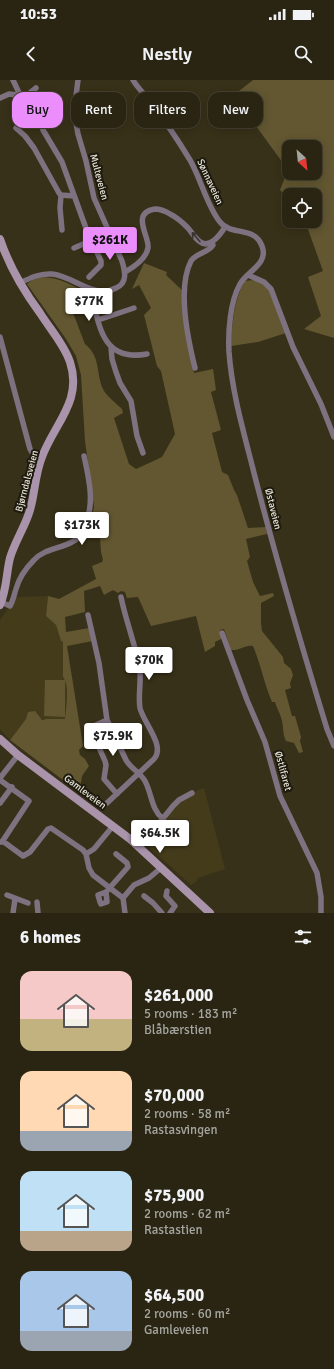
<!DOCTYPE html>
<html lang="en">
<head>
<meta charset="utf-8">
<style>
  body { margin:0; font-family:Signika,sans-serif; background:#322d1c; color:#f1f3f6; height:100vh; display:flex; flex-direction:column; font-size:15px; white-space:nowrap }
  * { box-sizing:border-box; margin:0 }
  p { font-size:13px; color:#a5a5a0 }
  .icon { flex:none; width:22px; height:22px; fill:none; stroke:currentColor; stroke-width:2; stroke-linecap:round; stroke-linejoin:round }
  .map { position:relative; height:833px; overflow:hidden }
  .panel { display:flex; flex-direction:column; background:#2a2513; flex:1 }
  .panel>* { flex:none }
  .guide { position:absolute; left:12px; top:12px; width:310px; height:36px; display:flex; gap:8px }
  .needle { width:26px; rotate:153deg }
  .fabs { position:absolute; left:282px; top:60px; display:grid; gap:8px }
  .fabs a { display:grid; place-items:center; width:40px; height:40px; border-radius:8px; background:#2a2513; box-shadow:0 2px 10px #0003,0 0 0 1px #464233; font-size:20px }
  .price { position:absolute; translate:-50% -34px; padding:0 9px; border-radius:4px; background:#fff; color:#222; font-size:13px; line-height:26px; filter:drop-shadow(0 1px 2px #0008) }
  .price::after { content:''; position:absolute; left:50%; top:24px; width:12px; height:9px; margin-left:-6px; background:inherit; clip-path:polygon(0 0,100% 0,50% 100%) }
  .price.on { background:#eb8dfb; color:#111 }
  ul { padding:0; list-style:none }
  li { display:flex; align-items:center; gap:12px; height:100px; padding:0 20px }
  li span { display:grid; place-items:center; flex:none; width:112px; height:80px; border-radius:12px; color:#555 }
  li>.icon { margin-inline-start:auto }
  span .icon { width:48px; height:48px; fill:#fffc; stroke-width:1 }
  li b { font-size:17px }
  h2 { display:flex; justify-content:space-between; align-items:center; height:48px; padding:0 20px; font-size:17px }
  .tag { padding:0 14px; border-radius:12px; background:#2a2513; box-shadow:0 2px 10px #0003,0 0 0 1px #464233; font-size:14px; line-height:36px }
  .tag.on { background:#eb8dfb; color:#111 }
  .status { display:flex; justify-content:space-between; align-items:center; height:28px; padding:0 20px; background:#2a2513; direction:ltr }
  .status svg { height:11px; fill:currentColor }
  header { display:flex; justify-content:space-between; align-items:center; height:52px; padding:0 20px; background:#2a2513; font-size:18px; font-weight:600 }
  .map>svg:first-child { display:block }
  .built { fill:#443b1b }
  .green { fill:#625731; fill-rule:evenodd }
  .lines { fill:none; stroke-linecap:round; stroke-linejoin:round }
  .street { stroke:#7e7180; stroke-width:5.5 }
  .secondary { stroke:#a994ac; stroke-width:8 }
  .oneway { stroke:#3a3431 }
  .labels { text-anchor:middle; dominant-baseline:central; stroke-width:4; stroke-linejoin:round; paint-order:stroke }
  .street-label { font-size:10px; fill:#e6e2d3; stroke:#1d1a0f }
</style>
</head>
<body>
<div class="status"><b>10:53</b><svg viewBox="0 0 49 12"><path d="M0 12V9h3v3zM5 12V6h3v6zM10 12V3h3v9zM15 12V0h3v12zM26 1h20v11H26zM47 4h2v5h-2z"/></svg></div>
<header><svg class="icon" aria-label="back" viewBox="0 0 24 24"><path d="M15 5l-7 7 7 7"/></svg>Nestly<svg class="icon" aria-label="search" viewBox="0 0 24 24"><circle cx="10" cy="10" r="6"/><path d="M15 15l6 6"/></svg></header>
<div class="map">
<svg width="334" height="833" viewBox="0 0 334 833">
  <rect width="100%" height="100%" fill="#383119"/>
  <path class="built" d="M48 516 46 536 56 545 61 561 63 562V597L66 600 67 616 65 639H26L10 660 0 649V540L16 517Z
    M204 708 225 789 198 798 196 802 191 805 150 768 147 762 177 724 198 710Z"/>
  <path class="green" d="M253 0H334V258L304 249 321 236 308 197 323 191 305 141H315V115H289V119L280 110 288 90 240 24 239 11ZM289 67H315V93H289Z
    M144 183 167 192 166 195 184 212 186 258 194 293 213 289 216 310 211 312 221 350 212 353 222 392 228 395 234 410 237 415 248 448 266 447 267 454 246 459 250 477 247 481 253 502 260 516 273 513 274 516 261 523V543L262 551 283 577 284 583 291 589 293 595 290 603 291 608 285 610 292 636H295L301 657 300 661 303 672 299 673 294 663 286 661C282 652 284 650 282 641 281 635 277 629 275 622H272C264 603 261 585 253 566 246 564 239 571 231 570L224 549 220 550 222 557 221 559 215 562V566L205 572 196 536 151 546 138 517 127 518 125 512 121 511 118 513 113 510 104 515 100 506 84 511 85 532 65 537 66 552 89 548 93 561 67 566 83 666 79 670 80 675 85 679 89 686 82 696 80 708 101 725 100 728 10 660 26 639 28 632 35 631 42 640 46 639H65C66 628 70 605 63 597V562L61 561 56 545 46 536 48 516 59 519 96 499 92 486 102 482 103 480 101 472 99 444 91 441 94 427 85 361 81 295 76 276 66 259 27 204C44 188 69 204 86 212L68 220 85 264C102 278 95 294 104 311 108 317 117 324 122 329L123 333 114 338 129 384 136 389 162 377 175 354 161 291 157 286 144 235 151 228 139 205 132 209Z
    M254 200 259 201 268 207 286 253 258 262 231 266C232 243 234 222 244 201Z
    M45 600H65V637L44 636Z"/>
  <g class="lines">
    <path class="street" d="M13 0 20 15
      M133 0C138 9 146 15 151 23 165 41 178 60 190 80 201 99 207 126 220 142 231 156 255 146 262 166 269 184 247 191 240 204 230 222 228 251 229 272 232 313 244 353 254 393 276 479 301 564 327 649L334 666
      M26 16 30 23 47 33
      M0 18 9 14 26 16 36 8
      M16 48 25 56 34 68 59 113 61 115 74 116
      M43 50 62 82 87 151 101 181V185L89 197
      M61 115 60 128 62 150
      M74 168 95 159 103 158
      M125 192C134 187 146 179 148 168 150 157 130 133 155 129 160 129 165 131 170 134 176 137 182 142 187 147 191 151 194 157 199 161 209 170 220 155 225 147
      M248 195 264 202 271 209 293 267 321 324 334 357
      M20 203C30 198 40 193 52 194 74 196 94 220 116 208 128 203 125 191 122 181L94 118 86 81 78 54 74 32 78 0
      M93 210 92 215C99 247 103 282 147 274
      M98 240 134 228
      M0 257 30 369 34 376 40 381
      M111 267 112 279 116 292 120 303 131 321 137 356 143 373
      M195 288C188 260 177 208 191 181 196 173 208 173 213 165L212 162
      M1 522 10 526C13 521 14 515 16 509 19 498 26 488 34 480 44 469 59 469 72 462 79 459 82 452 85 446 95 423 89 399 84 376
      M88 535 99 583 107 640 126 680C131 689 140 692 145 701 152 714 151 729 163 739
      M222 553 247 620 265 662 280 716 317 793 321 817V833
      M107 640 96 645 93 649V654L105 681 106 685 104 699 117 714
      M0 698 18 675
      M0 700 29 721 2 762
      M0 723 12 707
      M107 723 154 679C166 666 143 642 140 628 138 617 141 603 140 591 136 566 126 542 121 517
      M0 762H4L23 776 30 772 48 749 51 748 83 770 86 774 94 769 113 746
      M139 768 173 726 179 720 192 713
      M86 774 89 788 93 795 123 818
      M167 811 166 816 175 826 170 833
      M106 812 128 787 127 783 116 774
      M106 812 107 822 101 824 100 822 98 815Z
      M7 815 28 823
      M144 816 153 823 162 833
      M37 822 38 833
      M13 833 15 819
      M125 833 123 818 134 805 149 798 161 788"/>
    <path class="secondary" d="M0 159C9 186 23 210 40 233 50 249 64 264 70 282 83 321 54 344 42 377 35 394 35 413 30 430 25 447 15 461 10 478 6 494 7 509 0 525
      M0 659 18 675 130 759 210 833"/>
  </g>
  <defs><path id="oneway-shaft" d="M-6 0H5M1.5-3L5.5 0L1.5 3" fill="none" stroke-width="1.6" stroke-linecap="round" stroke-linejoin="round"/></defs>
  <use class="oneway" href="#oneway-shaft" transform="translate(196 157) rotate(-131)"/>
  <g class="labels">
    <g class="street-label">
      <text transform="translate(99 97) rotate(75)">Multeveien</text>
      <text transform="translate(210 102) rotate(65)">Sønnaveien</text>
      <text transform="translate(27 401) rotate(-75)">Bjørndalsveien</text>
      <text transform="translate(273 429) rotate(76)">Østaveien</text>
      <text transform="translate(283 691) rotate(75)">Østlifaret</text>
      <text transform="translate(85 712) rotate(37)">Gamleveien</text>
    </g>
  </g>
</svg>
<div class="fabs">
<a><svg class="needle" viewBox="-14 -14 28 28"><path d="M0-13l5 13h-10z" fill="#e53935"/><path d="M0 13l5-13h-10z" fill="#a5a5a0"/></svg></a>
<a><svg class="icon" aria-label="locate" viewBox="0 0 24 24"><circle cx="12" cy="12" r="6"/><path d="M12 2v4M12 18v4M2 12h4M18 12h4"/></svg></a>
</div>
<b class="price on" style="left:110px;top:181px">$261K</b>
<b class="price" style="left:89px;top:242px">$77K</b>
<b class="price" style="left:82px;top:466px">$173K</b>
<b class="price" style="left:149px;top:601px">$70K</b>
<b class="price" style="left:113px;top:677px">$75.9K</b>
<b class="price" style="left:160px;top:774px">$64.5K</b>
<div class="guide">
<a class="tag on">Buy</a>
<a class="tag">Rent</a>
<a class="tag">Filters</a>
<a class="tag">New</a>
</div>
</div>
<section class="panel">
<h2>6 homes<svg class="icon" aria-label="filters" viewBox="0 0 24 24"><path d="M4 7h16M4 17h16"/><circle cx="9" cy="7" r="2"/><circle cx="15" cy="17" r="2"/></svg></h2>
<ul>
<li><span style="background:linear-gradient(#f6c9c9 60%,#c2b280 0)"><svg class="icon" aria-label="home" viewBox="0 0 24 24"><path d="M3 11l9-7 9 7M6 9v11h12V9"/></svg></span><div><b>$261,000</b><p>5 rooms · 183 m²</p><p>Blåbærstien</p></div></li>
<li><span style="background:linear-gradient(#ffd9b3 75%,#9aa5b1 0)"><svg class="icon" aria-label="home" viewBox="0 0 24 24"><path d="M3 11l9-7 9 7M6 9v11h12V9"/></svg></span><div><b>$70,000</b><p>2 rooms · 58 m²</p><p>Rastasvingen</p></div></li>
<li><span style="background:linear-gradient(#bfe0f5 75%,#b9a48a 0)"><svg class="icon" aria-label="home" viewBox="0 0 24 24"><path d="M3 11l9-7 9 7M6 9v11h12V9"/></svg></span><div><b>$75,900</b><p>2 rooms · 62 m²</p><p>Rastastien</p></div></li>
<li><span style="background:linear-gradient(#a9c7e8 75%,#9aa5b1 0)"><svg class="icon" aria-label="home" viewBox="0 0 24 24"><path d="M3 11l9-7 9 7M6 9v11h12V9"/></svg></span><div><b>$64,500</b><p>2 rooms · 60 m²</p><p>Gamleveien</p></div></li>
</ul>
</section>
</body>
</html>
